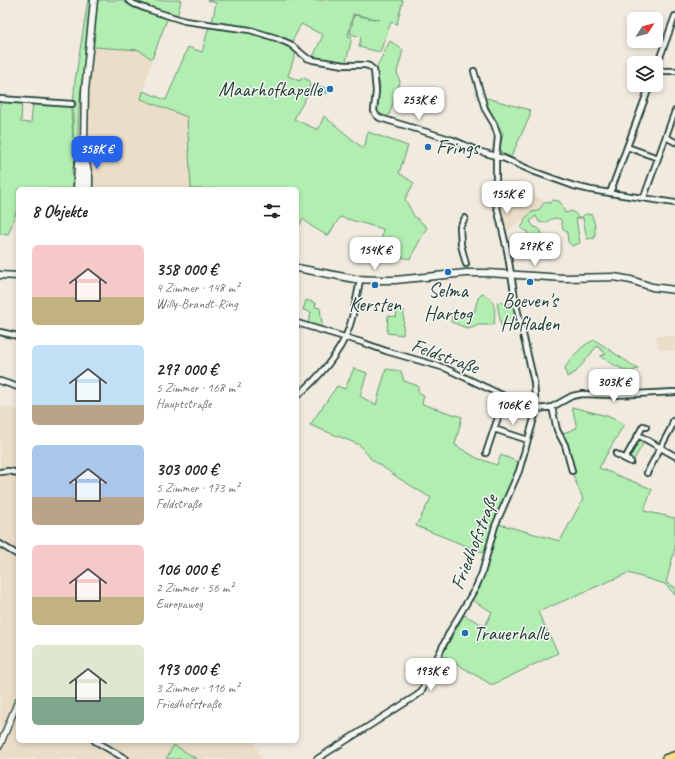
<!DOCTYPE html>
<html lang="de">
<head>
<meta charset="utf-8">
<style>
  body { margin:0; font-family:Caveat,sans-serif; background:#f6f6f6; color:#222; height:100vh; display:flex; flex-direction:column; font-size:15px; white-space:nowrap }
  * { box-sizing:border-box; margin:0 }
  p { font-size:13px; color:#767676 }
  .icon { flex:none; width:22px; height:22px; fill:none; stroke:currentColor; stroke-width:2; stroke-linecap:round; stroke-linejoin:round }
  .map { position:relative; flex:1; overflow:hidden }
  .sheet { position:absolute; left:16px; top:187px; width:283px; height:556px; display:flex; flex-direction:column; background:#fff; border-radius:6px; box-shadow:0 2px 6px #0003 }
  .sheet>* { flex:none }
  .needle { width:26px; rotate:54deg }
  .controls { position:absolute; left:627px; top:12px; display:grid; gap:8px }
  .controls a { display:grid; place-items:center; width:36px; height:36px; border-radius:6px; background:#fff; box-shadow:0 2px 6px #0003; font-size:20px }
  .price { position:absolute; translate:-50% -34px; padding:0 9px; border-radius:8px; background:#fff; color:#222; font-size:13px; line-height:26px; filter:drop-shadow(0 1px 2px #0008) }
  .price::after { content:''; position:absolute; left:50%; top:24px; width:12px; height:9px; margin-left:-6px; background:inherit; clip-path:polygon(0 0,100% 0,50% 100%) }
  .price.selected { background:#2563eb; color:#fff }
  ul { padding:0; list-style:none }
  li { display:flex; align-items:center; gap:12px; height:100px; padding:0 16px }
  li span { display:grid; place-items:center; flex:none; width:112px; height:80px; border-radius:6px; color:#555 }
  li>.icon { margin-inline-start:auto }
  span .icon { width:48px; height:48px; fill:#fffc; stroke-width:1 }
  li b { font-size:17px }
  h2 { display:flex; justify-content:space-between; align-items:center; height:48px; padding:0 16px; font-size:17px }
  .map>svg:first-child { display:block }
  .built { fill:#ebdec8 }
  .green { fill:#b2edb1; stroke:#689572 }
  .water { fill:#99dbfb; stroke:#689cab }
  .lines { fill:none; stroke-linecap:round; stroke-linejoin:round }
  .minor-casing { stroke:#1f3d34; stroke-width:8 }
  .tertiary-casing { stroke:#1f3d34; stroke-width:8 }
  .secondary-casing { stroke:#1f3d34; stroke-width:9 }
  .motorway-casing { stroke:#1f3d34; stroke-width:11 }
  .minor { stroke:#f6f6f2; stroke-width:4.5 }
  .tertiary { stroke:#f6f6f2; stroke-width:5.5 }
  .secondary { stroke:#f6f6f2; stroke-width:6 }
  .motorway { stroke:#fde080; stroke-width:8 }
  .poi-dot { fill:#1f6fb2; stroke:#f6f6f2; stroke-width:1.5 }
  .labels { text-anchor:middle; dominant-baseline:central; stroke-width:3; stroke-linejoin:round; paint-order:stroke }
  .poi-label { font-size:20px; fill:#1f3d34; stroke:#f6f6f2 }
  .street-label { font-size:20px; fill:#1f3d34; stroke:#f6f6f2 }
</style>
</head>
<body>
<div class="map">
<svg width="675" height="759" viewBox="0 0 675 759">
  <rect width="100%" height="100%" fill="#f1ebdf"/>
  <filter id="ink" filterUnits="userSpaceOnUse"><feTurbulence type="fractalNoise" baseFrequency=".025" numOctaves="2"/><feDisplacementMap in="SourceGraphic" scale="8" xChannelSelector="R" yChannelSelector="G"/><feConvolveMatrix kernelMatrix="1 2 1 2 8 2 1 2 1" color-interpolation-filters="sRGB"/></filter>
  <g filter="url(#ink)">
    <path class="built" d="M93 47 139 50 152 59 141 99 187 117 191 189H91L89 104Z
      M527 190 555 208 532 213 505 233 498 202 510 199 517 204Z
      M656 335 675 336V351L659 349Z
      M0 406 18 410V741H253L262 759H0Z"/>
    <path class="green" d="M88 0H93L79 106 77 158 72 169 73 189H18V210H17L8 235 0 234V100L22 102 21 122 31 123 33 102 70 106 71 107 73 138V104L75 81Z
      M98 0H181L177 17 169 14 152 59 139 50 93 47Z
      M207 0H403L397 24 391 22 380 52 359 47 361 37 350 34 354 15 380 20 353 14 348 36 352 37 346 62 313 57 323 35 301 24 293 40 296 52 288 76 300 81 302 77 310 81 309 92 294 119 318 130 324 116 364 149 368 132 408 146 399 173 414 183 405 199 414 216 427 227 410 259 380 252 383 229 340 217 328 236 311 226 303 219 297 230V189H191L187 117 141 99 143 91 166 100 188 47 202 52 209 26 212 23 216 3Z
      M390 41 403 50 397 72 400 82 388 118 380 115 376 109 380 87 376 68Z
      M483 97 530 110V116L511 157 499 152 503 134Z
      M553 200 559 201 562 205 565 213 572 211 580 218 586 214 592 215 595 226V238L587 239 583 218H576L580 243 572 246 568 242 567 232 563 229 561 220C555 216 551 219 545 223L539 222 536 216 530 221 534 227 538 228 542 232 538 236 530 237 526 231 521 228 525 221 524 219 532 212 538 211 545 202 550 203Z
      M483 293C497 303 495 309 494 325H479L469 329 451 322 452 314 470 316 474 313 478 298Z
      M306 300 316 303 315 307 320 308 322 323 321 327 308 323 311 312 303 310Z
      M497 302 514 305 517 327 501 326Z
      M397 310H404L403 335 387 333 388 316 396 317Z
      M595 340 638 369 629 372 610 363 600 356 606 354 597 346 576 372 567 377 565 368C572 357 582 344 595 340Z
      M354 368 367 373 360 396 376 405 386 369 401 371 404 381 418 386V392L424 395 422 404 462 417 455 445 477 458 497 465 501 455 523 464 499 524 560 541 583 499 568 463 564 447 558 435 577 428 572 407 607 416 624 424 599 468 652 489 644 511 675 518V548L666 583 675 587V595L665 584 628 573 538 612 558 653 492 685 442 655 464 615 485 626 492 612 472 600 480 588 489 555 416 526 431 498 400 479 371 459 360 445 310 425 337 386 345 389Z
      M637 440 643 444 633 461 628 459V456Z
      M174 745 197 759H166Z"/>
    <path class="water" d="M313 85 327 88V93L318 95 313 94 312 87Z"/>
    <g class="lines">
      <defs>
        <path id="minor" d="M128 0 134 4 147 9 185 21 250 30 276 38 290 44 307 58 313 60 344 65H365L369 66 374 70 376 91 374 111 376 115 380 118 453 140 478 151 503 158 535 172 574 186 591 190 675 203
          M656 68 675 16
          M656 71H675
          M0 99 72 104
          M666 137 675 142
          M627 147 658 158
          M610 193 650 85
          M644 197 675 111
          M465 218 460 227 461 245 466 264
          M297 323 361 342 386 351 445 368 523 405 535 409 546 408 552 407 572 396 582 394 614 395 675 392
          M0 332 18 336
          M0 381 18 387
          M297 396C317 380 341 352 349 328 354 313 357 296 360 280
          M552 407 557 430 565 445 572 471
          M500 412 494 429 528 440
          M638 435 675 456
          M486 453 494 429
          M616 454 625 459 643 426 646 427
          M625 459 631 462
          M0 472 9 471 18 473
          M647 473 671 428 673 421
          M0 544 18 555
          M95 741 126 759
          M317 759 416 696 421 692 450 631 476 587 482 573 495 526 519 471 535 415V396L534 382 516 304 507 250 496 203V156L498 136 494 124 485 109 474 71"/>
        <path id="tertiary" d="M0 745 18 701"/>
        <path id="secondary" d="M86 163 89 176V189
          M77 189 78 164 81 154
          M83 189 85 91 94 0
          M297 268 355 279 379 280H395L466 273H488L564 278 614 277 631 280 652 287 675 290
          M0 275 18 276"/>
        <path id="motorway" d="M666 759 675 756"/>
      </defs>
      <use href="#minor" class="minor-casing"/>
      <use href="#tertiary" class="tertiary-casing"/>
      <use href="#secondary" class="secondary-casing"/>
      <use href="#motorway" class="motorway-casing"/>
      <use href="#minor" class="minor"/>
      <use href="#tertiary" class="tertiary"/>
      <use href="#secondary" class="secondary"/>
      <use href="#motorway" class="motorway"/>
    </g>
  </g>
  <g class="poi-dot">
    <circle cx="330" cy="89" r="4"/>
    <circle cx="428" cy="147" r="4"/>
    <circle cx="448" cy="272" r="4"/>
    <circle cx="530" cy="282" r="4"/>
    <circle cx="375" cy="285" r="4"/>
    <circle cx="465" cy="633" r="4"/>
  </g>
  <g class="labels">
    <g class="poi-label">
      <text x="322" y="89" text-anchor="end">Maarhofkapelle</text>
      <text x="436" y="147" text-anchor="start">Frings</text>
      <text x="448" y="290">Selma<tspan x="448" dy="23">Hartog</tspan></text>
      <text x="530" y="300">Boeven's<tspan x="530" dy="23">Hofladen</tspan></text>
      <text x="375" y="304">Kersten</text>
      <text x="473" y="633" text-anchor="start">Trauerhalle</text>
    </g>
    <g class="street-label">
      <text transform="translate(445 356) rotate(20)">Feldstraße</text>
      <text transform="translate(474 542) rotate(-69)">Friedhofstraße</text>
    </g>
  </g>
</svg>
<div class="controls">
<a><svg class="needle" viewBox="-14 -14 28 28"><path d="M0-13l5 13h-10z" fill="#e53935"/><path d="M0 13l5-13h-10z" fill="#767676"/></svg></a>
<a><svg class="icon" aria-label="layers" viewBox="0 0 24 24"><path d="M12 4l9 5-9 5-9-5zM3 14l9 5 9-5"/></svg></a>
</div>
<b class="price" style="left:419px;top:121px">253K €</b>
<b class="price selected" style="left:97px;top:170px">358K €</b>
<b class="price" style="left:507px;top:215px">155K €</b>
<b class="price" style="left:535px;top:267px">297K €</b>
<b class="price" style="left:375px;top:271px">154K €</b>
<b class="price" style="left:614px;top:403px">303K €</b>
<b class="price" style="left:513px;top:426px">106K €</b>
<b class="price" style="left:431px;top:692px">193K €</b>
<section class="sheet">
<h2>8 Objekte<svg class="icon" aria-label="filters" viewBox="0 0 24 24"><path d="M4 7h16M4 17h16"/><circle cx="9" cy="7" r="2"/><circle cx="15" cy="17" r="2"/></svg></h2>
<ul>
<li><span style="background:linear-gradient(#f6c9c9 65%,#c2b280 0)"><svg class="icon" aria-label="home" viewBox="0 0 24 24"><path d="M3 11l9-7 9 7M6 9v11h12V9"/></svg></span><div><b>358 000 €</b><p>4 Zimmer · 148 m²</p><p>Willy-Brandt-Ring</p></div></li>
<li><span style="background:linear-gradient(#bfe0f5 75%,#b9a48a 0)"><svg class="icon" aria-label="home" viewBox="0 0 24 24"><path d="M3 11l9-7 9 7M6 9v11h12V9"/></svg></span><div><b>297 000 €</b><p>5 Zimmer · 168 m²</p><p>Hauptstraße</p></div></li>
<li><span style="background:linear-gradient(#a9c7e8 65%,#b9a48a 0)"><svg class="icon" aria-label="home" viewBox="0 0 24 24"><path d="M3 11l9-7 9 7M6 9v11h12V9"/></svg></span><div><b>303 000 €</b><p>5 Zimmer · 173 m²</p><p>Feldstraße</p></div></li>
<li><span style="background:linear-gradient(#f6c9c9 65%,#c2b280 0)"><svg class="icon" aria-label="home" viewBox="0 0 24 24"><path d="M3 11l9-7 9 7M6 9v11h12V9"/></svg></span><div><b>106 000 €</b><p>2 Zimmer · 56 m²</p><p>Europaweg</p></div></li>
<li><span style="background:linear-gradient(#dfe7d0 65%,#7fa58c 0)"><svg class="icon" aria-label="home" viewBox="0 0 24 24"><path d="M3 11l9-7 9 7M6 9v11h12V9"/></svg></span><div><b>193 000 €</b><p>3 Zimmer · 116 m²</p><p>Friedhofstraße</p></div></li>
</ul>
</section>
</div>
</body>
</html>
